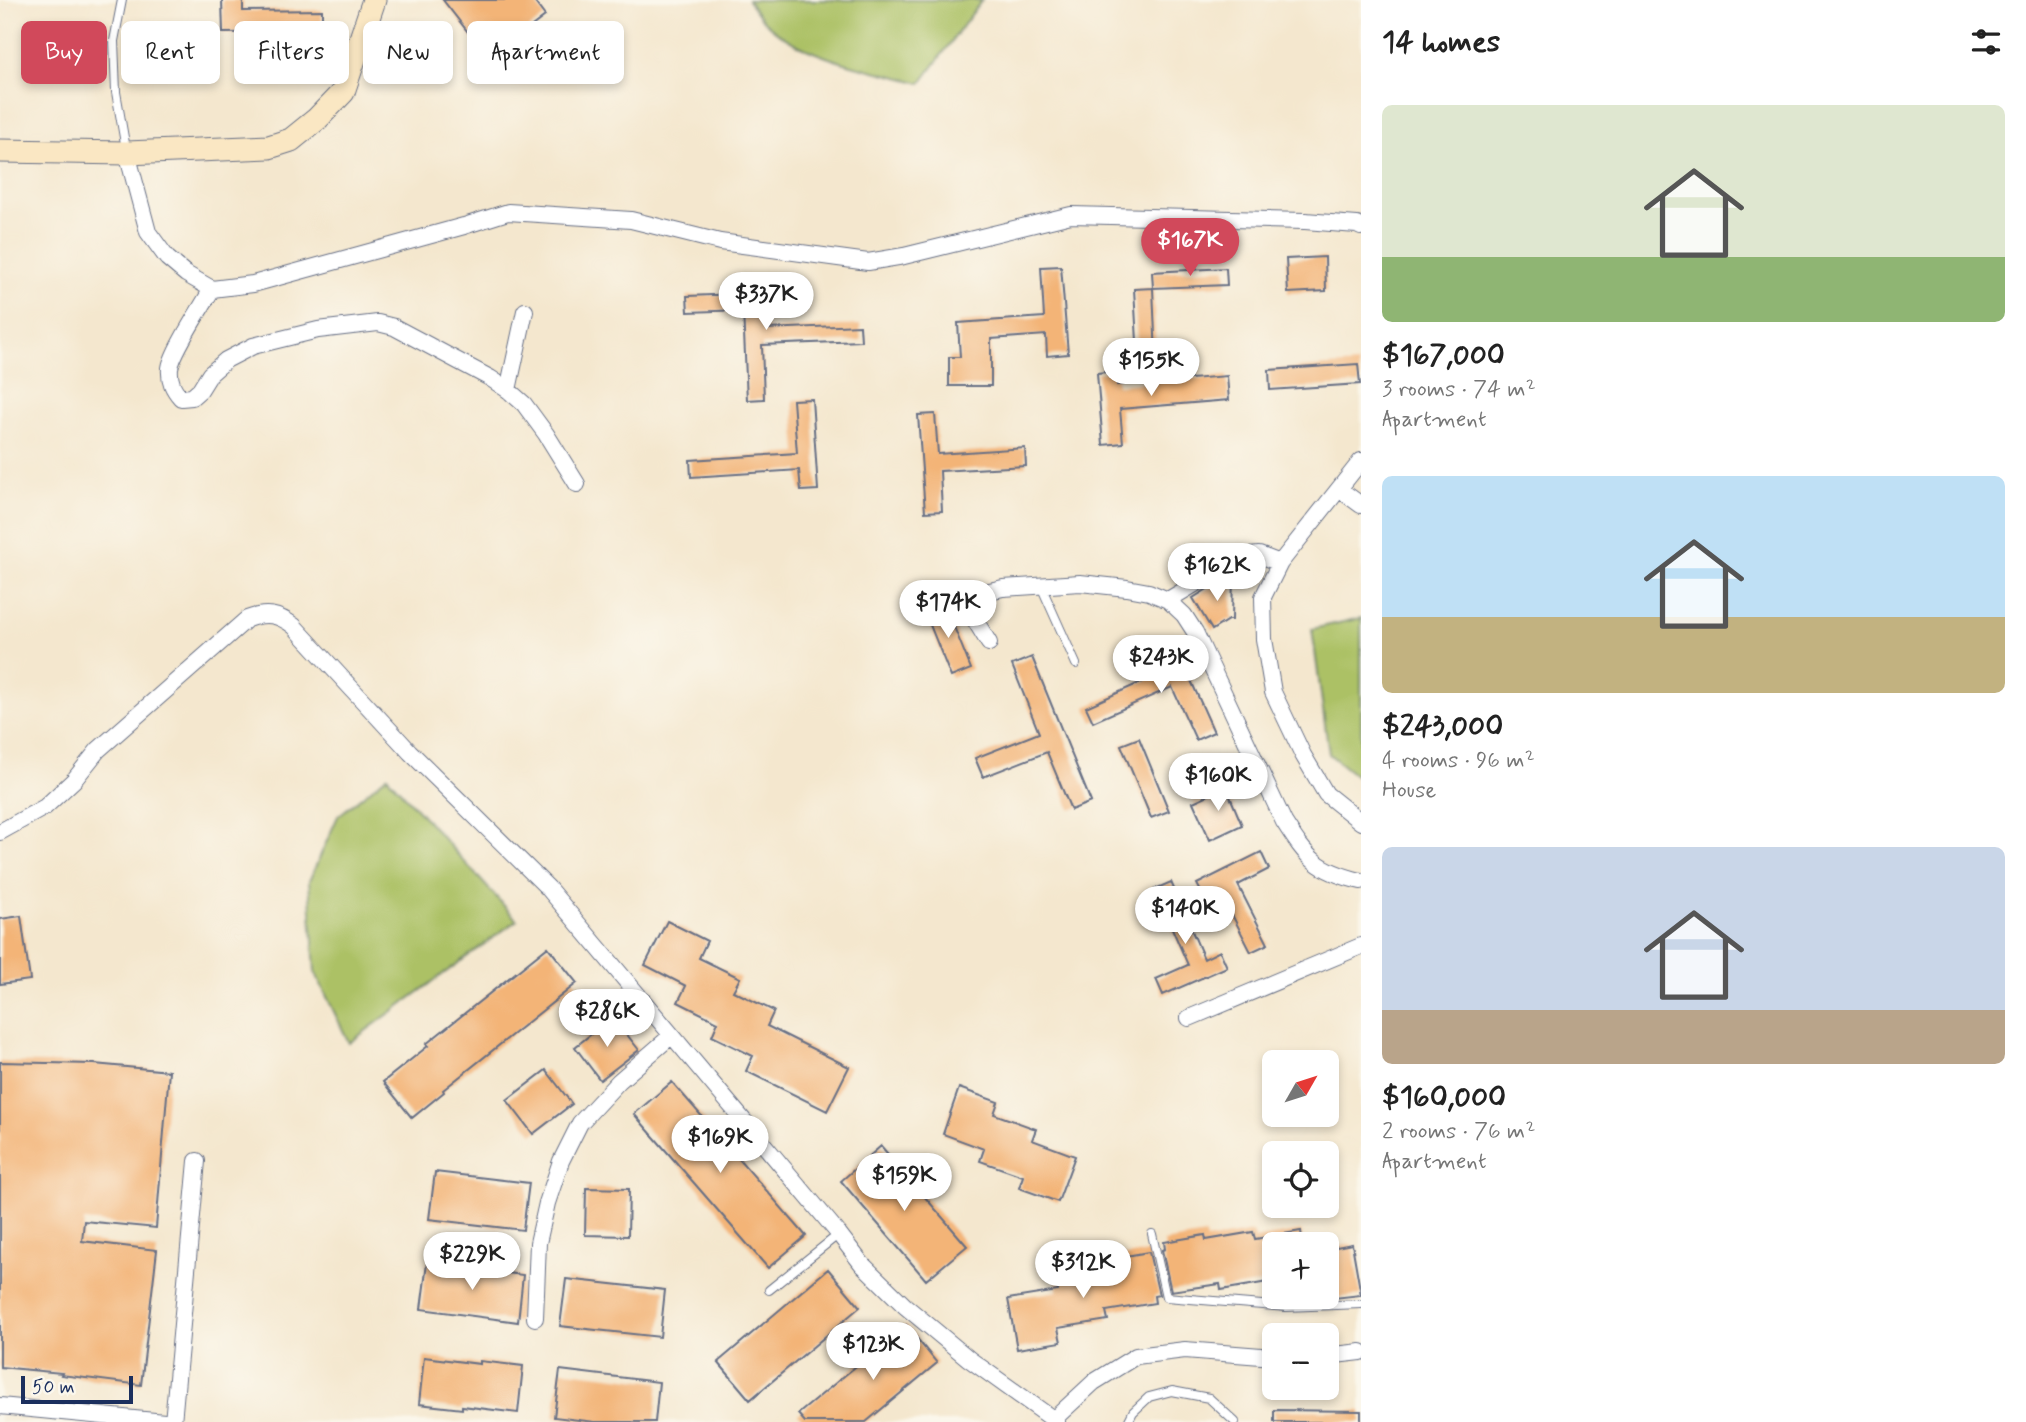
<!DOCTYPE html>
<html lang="en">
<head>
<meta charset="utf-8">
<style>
  body { margin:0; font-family:Mynerve,sans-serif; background:#f2f2f2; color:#222; height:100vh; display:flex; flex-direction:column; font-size:26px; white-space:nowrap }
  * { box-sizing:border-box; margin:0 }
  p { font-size:23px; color:#767676 }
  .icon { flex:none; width:38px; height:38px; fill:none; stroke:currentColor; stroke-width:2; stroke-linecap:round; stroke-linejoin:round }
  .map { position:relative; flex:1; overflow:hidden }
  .drawer { display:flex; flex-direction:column; background:#fff; width:665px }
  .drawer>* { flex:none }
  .top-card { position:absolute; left:21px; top:21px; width:665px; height:63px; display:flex; gap:14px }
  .needle { width:46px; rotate:51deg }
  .buttons { position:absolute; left:1262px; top:1050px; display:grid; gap:14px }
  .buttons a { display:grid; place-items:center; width:77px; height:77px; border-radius:10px; background:#fff; box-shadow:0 4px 10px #0003; font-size:35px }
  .scale { position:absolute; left:21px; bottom:18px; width:112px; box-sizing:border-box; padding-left:7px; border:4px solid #1b2f5e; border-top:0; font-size:19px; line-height:24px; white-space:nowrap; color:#1b2f5e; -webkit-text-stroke:5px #fbf7ec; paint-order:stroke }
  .price { position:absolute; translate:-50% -60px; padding:0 16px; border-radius:24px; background:#fff; color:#222; font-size:23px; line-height:46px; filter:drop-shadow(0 2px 4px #0008) }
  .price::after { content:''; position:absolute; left:50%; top:42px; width:21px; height:16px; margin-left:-10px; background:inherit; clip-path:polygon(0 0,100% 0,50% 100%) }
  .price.selected { background:#d1495b; color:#fff }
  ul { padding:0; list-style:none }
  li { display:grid; align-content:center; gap:14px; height:371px; padding:0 21px }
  li span { display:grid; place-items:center; height:217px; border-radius:10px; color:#555 }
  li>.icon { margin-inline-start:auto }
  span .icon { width:126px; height:126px; fill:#fffc; stroke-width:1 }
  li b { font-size:30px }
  h2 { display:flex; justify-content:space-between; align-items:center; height:84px; padding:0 21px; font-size:30px }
  .chip { padding:0 24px; border-radius:10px; background:#fff; box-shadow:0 4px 10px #0003; font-size:24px; line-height:63px }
  .chip.selected { background:#d1495b; color:#fff }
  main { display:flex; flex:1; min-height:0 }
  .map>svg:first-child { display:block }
  .green { fill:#acc165; stroke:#647862; stroke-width:2 }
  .building { fill:#f3b477 }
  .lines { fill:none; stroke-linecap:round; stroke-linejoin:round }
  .lane-casing { stroke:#676f85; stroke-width:10 }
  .street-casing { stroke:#676f85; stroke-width:18 }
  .secondary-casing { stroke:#676f85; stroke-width:25 }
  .lane { stroke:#fff; stroke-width:8 }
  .street { stroke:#fff; stroke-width:16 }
  .secondary { stroke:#fae7c3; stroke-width:23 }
</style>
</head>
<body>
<main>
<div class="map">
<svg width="1361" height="1422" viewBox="0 0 1361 1422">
  <rect width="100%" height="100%" fill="#fbf7ec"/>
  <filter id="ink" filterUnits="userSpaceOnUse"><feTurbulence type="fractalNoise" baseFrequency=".0143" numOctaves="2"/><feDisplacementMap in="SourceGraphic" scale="14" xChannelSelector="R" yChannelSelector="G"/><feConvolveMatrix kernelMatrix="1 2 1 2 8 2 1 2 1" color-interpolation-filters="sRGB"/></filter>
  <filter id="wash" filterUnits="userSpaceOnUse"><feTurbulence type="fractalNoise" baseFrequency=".00686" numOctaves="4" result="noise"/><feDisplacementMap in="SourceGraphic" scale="28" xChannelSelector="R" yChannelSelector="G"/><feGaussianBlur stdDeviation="1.57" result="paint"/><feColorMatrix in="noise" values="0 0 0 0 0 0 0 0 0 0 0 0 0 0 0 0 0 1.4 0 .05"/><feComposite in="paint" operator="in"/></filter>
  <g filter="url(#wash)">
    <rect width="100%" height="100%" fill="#f4e7ce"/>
    <path class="green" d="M748 0H982L921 83C865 67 778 56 748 0Z
      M1361 618V780L1329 754 1312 629Z
      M387 776 517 920 349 1043 315 972 309 881 338 816Z"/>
    <g id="blocks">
      <path class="building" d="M222 0H243V11L322 10V32L223 33Z
        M443 0H533L545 16 489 59Z
        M1325 257 1326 291 1288 293 1286 259Z
        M1061 266 1068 354 1047 356 1046 335 991 339V386H949V357H960L958 323 1044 317 1041 267Z
        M1226 268 1227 285 1153 288 1152 272Z
        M1153 288 1156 358 1138 359 1134 289Z
        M765 293 767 329 860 325 861 341 762 345 764 399 747 400 743 310 688 312 687 296Z
        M1358 364 1360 384 1270 390 1269 370Z
        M1116 371 1117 385 1227 376 1229 400 1120 409 1123 443 1103 445 1097 373Z
        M812 399 818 490 801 491 799 470 691 477 690 460 797 453 793 400Z
        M935 414 938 454 1025 448 1026 466 940 471 942 511 925 512 918 415Z
        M1233 573 1232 620H1228L1212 630 1193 598Z
        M944 602 971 669 951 677 924 610Z
        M1176 647 1214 732 1196 740 1172 687 1093 722 1086 707 1164 672 1157 655Z
        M1032 657 1091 802 1071 810 1047 752 983 777 975 758 1039 733 1012 665Z
        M1139 738 1169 811 1151 818 1121 745Z
        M1226 787 1242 825 1210 840 1193 802Z
        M1261 852 1269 869 1238 885 1268 944 1251 952 1221 893 1206 901 1197 884Z
        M1171 882 1204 959 1220 951 1227 967 1163 995 1156 979 1188 965 1155 889Z
        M21 916 30 980 0 984V919Z
        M667 921 707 941 699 958 740 978 733 991 774 1011 767 1026 849 1067 827 1111 746 1071 753 1056 712 1036 718 1022 678 1002 686 986 645 965Z
        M548 947 577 983 443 1090 444 1092 412 1118 383 1082 428 1046 426 1044Z
        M613 1017 639 1050 600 1080 575 1047Z
        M0 1062 94 1064 169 1071 156 1228 84 1221 82 1241 157 1250 141 1385 61 1375 62 1373 0 1367Z
        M546 1070 572 1104 533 1134 507 1100Z
        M672 1082 806 1236 768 1268 634 1114Z
        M959 1088 998 1102 994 1114 1036 1129 1032 1140 1075 1156 1058 1202 1019 1188 1023 1176 980 1161 984 1149 943 1134Z
        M881 1146 967 1246 926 1280 841 1181Z
        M435 1172 529 1183 523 1230 429 1219Z
        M586 1188 629 1189 628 1236 585 1235Z
        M1301 1231 1303 1244H1274V1281L1221 1290 1220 1284 1171 1291 1162 1250 1165 1249 1164 1242 1205 1235 1206 1240 1253 1232 1255 1239Z
        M1352 1244 1361 1295 1326 1299V1249Z
        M1149 1252 1159 1295 1154 1296 1155 1303 1106 1311 1108 1320 1058 1328 1061 1342 1017 1349 1008 1299 1058 1291 1056 1277 1104 1269 1103 1260Z
        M427 1263 523 1275 518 1322 421 1309Z
        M828 1269 860 1307 750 1400 718 1362Z
        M566 1279 665 1290 660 1337 560 1326Z
        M906 1325 937 1363 866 1422H805L798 1414Z
        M424 1357 480 1364V1361L523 1366 518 1413 462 1406V1409L419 1404Z
        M560 1370 659 1382 655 1422H595L554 1417Z
        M1274 1410 1361 1411V1422H1274Z"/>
    </g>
  </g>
  <g filter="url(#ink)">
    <use href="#blocks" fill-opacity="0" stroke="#676f85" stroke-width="2"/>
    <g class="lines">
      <defs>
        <path id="lane" d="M122 0 114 41 116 92 126 149
          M1041 586 1076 664
          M1152 1234 1166 1297 1286 1307 1361 1304
          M769 1290 839 1234
          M1128 1422 1133 1412 1149 1397 1172 1391 1209 1398 1235 1422"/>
        <path id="street" d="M127 153 148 232 167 258 186 274 212 289 253 284 464 226 508 212 631 220 720 242 868 262 904 256 1071 215 1305 221 1357 225 1361 227
          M212 289C203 305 172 352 170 368 169 381 173 389 181 398L192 397 200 390 210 374 226 360 253 346 318 330 378 323 394 327 490 378 508 390 524 404 546 434 577 484
          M508 390 525 311
          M1361 461 1280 563 1263 597 1264 639 1273 692 1303 755 1326 794 1361 822
          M1339 489 1361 505
          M1168 600 1240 557 1259 555 1280 563
          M989 643 972 615 969 604 980 593 1003 588 1080 583 1127 588 1149 592 1168 600 1184 615 1195 632 1284 822C1307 858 1317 871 1361 881
          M0 832 45 807 74 780 98 750 247 619C266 612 278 614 294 626L410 752 548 888 839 1234 862 1264 905 1306 969 1359 1057 1422
          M1189 1018 1361 946
          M535 1318 538 1243 547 1203 561 1161 580 1123 619 1081 671 1036
          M1326 1356 1361 1352
          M0 1406 165 1422
          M1053 1420 1094 1382 1136 1356 1185 1350 1274 1357
          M173 1422 197 1161"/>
        <path id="secondary" d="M0 151 127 153 269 147 291 140 317 119 343 92 374 0"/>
      </defs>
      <use href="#lane" class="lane-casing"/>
      <use href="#street" class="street-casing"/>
      <use href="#secondary" class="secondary-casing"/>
      <use href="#lane" class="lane"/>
      <use href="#street" class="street"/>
      <use href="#secondary" class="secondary"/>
    </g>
  </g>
</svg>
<div class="buttons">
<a><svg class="needle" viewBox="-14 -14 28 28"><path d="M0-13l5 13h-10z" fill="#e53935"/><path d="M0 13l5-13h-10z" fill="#767676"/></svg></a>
<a><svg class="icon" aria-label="locate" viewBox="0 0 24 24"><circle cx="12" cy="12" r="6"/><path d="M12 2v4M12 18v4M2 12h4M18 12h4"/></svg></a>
<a>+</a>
<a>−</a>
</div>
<div class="scale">50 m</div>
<b class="price selected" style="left:1190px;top:278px">$167K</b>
<b class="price" style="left:766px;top:332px">$337K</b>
<b class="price" style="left:1151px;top:398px">$155K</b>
<b class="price" style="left:1217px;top:603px">$162K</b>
<b class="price" style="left:948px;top:640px">$174K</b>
<b class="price" style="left:1161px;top:695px">$243K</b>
<b class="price" style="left:1218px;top:813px">$160K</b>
<b class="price" style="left:1185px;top:946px">$140K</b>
<b class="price" style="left:607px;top:1049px">$286K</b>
<b class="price" style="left:720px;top:1175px">$169K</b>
<b class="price" style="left:904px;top:1213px">$159K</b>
<b class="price" style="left:472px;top:1292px">$229K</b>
<b class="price" style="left:1083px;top:1300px">$312K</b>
<b class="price" style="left:873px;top:1382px">$123K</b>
<div class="top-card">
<a class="chip selected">Buy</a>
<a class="chip">Rent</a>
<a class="chip">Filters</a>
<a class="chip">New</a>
<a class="chip">Apartment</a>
</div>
</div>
<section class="drawer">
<h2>14 homes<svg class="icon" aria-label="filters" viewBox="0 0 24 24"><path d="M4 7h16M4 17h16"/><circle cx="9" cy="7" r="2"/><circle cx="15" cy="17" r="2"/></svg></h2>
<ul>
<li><span style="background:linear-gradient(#dfe7d0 70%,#8fb573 0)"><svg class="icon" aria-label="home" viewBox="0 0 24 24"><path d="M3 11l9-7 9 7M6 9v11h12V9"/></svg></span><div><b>$167,000</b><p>3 rooms · 74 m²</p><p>Apartment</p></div></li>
<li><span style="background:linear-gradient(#bfe0f5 65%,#c2b280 0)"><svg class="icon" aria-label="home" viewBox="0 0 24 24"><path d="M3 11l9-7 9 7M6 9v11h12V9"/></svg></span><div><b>$243,000</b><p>4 rooms · 96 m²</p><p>House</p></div></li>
<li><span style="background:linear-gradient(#c9d6e8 75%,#b9a48a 0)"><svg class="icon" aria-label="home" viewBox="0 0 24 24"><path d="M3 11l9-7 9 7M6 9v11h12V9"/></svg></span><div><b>$160,000</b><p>2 rooms · 76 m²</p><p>Apartment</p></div></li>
</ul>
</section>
</main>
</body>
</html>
